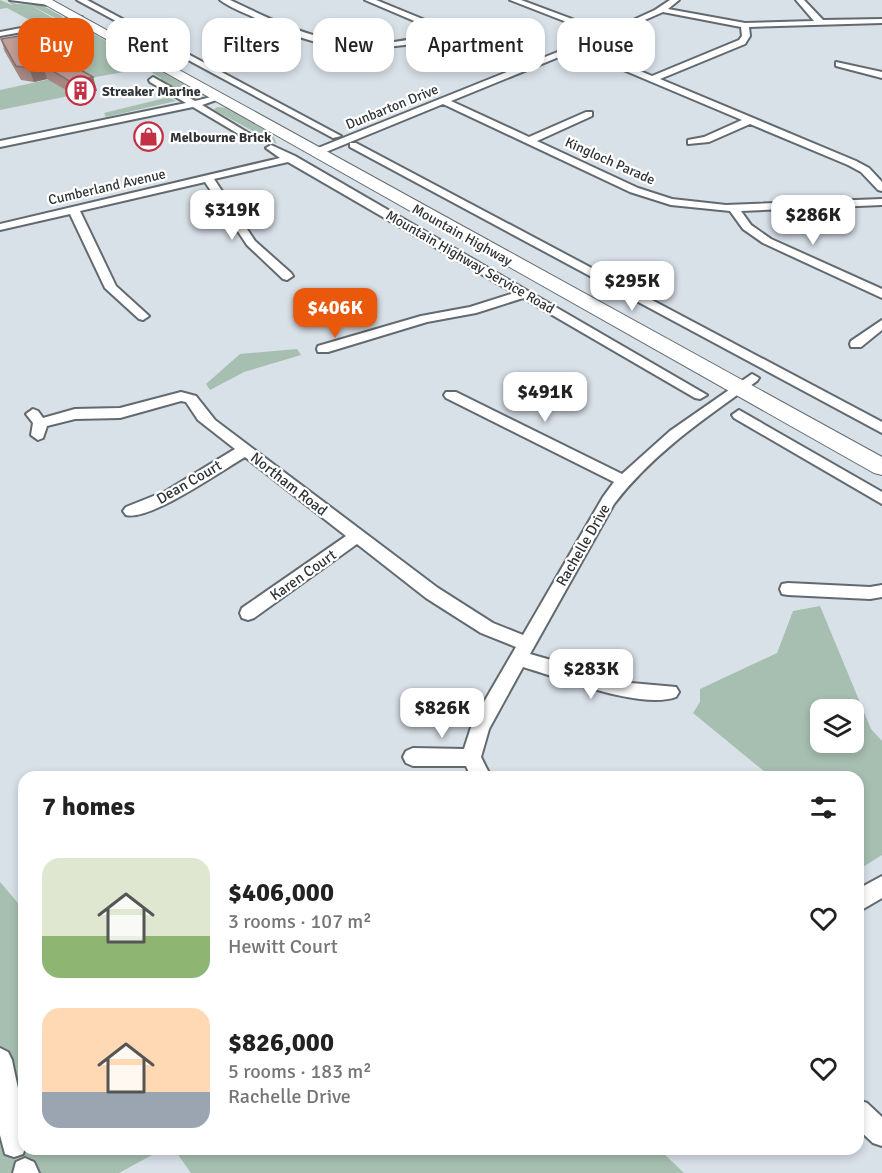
<!DOCTYPE html>
<html lang="en">
<head>
<meta charset="utf-8">
<style>
  body { margin:0; font-family:Signika,sans-serif; background:#f2f2f2; color:#222; height:100vh; display:flex; flex-direction:column; font-size:22px; white-space:nowrap }
  * { box-sizing:border-box; margin:0 }
  p { font-size:20px; color:#767676 }
  .icon { flex:none; width:33px; height:33px; fill:none; stroke:currentColor; stroke-width:2; stroke-linecap:round; stroke-linejoin:round }
  .map { position:relative; flex:1; overflow:hidden }
  .sheet { position:absolute; left:18px; top:771px; width:846px; height:384px; display:flex; flex-direction:column; background:#fff; border-radius:18px; box-shadow:0 3px 9px #0003 }
  .sheet>* { flex:none }
  .hud { position:absolute; left:18px; top:18px; width:846px; height:54px; display:flex; gap:12px }
  .tools { position:absolute; left:810px; top:699px; display:grid; gap:12px }
  .tools a { display:grid; place-items:center; width:54px; height:54px; border-radius:12px; background:#fff; box-shadow:0 3px 9px #0003; font-size:30px }
  .price { position:absolute; translate:-50% -51px; padding:0 14px; border-radius:12px; background:#fff; color:#222; font-size:20px; line-height:39px; filter:drop-shadow(0 2px 3px #0008) }
  .price::after { content:''; position:absolute; left:50%; top:36px; width:18px; height:14px; margin-left:-9px; background:inherit; clip-path:polygon(0 0,100% 0,50% 100%) }
  .price.on { background:#ea580c; color:#fff }
  ul { padding:0; list-style:none }
  li { display:flex; align-items:center; gap:18px; height:150px; padding:0 24px }
  li span { display:grid; place-items:center; flex:none; width:168px; height:120px; border-radius:18px; color:#555 }
  li>.icon { margin-inline-start:auto }
  span .icon { width:72px; height:72px; fill:#fffc; stroke-width:1 }
  li b { font-size:26px }
  h2 { display:flex; justify-content:space-between; align-items:center; height:72px; padding:0 24px; font-size:26px }
  .chip { padding:0 21px; border-radius:18px; background:#fff; box-shadow:0 3px 9px #0003; font-size:21px; line-height:54px }
  .chip.on { background:#ea580c; color:#fff }
  .map>svg:first-child { display:block }
  .green { fill:#a6bfb1; fill-rule:evenodd }
  .lines { fill:none; stroke-linecap:round; stroke-linejoin:round }
  .street-casing { stroke:#626a70; stroke-width:4 }
  .primary-casing { stroke:#626a70; stroke-width:2 }
  .street { fill:#fff; fill-rule:evenodd }
  .primary { fill:#fff; fill-rule:evenodd }
  .wall { fill:#a68883 }
  .shaded-wall { fill:#876f6a }
  .building { fill:#c19e98; stroke:#876f6a; stroke-width:1.5 }
  .labels { text-anchor:middle; dominant-baseline:central; stroke-width:4.5; stroke-linejoin:round; paint-order:stroke }
  .far-poi-label { font-size:14px; font-weight:bold; fill:#303437; stroke:#fff; text-anchor:start }
  .far-street-label { font-size:14px; fill:#303437; stroke:#fff }
  .street-label { font-size:15px; fill:#303437; stroke:#fff }
</style>
</head>
<body>
<div class="map">
<svg width="882" height="1173" viewBox="0 0 882 1173">
  <rect width="100%" height="100%" fill="#d8e0e8"/>
  <path class="green" d="M0 0 14 6 6 0 16 4 42 5 63 17 59 20 29 4 56 20 37 24 7 8 0 9Z
    M64 25 82 27 146 64 141 69 56 84 74 95 0 110V90L64 76 41 46 5 52 3 48 33 43 29 31 56 26 65 29 59 26Z
    M151 66 203 95 204 96 193 99 160 80 161 78 146 69Z
    M169 97 176 101 106 117 104 113Z
    M218 107 226 108 272 134 277 144 216 111 214 109Z
    M297 349 301 355 244 372 210 390 206 384 240 354Z
    M820 606 871 729 882 741V855L858 870V777H771L693 713 700 702V689L777 653 793 611ZM820 710H854V742H820Z
    M0 882 24 910V1149H163L119 1173H0Z
    M174 1149H659L684 1173H191Z"/>
  <g class="lines">
    <defs>
      <path id="street" d="M10 0H41L53 3 49 5Z
        M77 0H87L341 136 333 138Z
        M220 0H230C307 37 354 58 440 32L365 0H376L530 63 600 35 510 0H521L607 32 655 10 670 0H679L668 9 745 23 814 21 796 0H804L823 20 882 19V23L749 27 750 36 745 44 660 79 856 161 869 168 882 182V191L878 190 861 172 848 165 750 124 709 142 688 144V140L704 137 742 120 576 50 451 101 529 137 586 112H592V116L537 141 638 188 672 199 726 205 882 199V205L741 211 751 225 771 239 882 289V298L763 243 743 229 730 211 671 205 630 192 443 104 321 154H313V150L522 66 447 35 414 44 368 49 364 67 360 70 356 67 359 49C319 47 285 33 249 15 239 11 228 6 220 0ZM663 12 741 27 742 36 739 40 652 76 583 47Z
        M79 17H82V21L0 36V32Z
        M836 62 882 72V78L836 66Z
        M153 77 195 101 219 95V99L202 105 250 134 242 136 193 107 0 147V141L186 103 150 82 149 80Z
        M350 143H356L882 422V433L350 147Z
        M271 145 295 156 707 395 700 399 695 398 523 298 476 313 427 322 328 352H318L317 349 318 346 421 316 470 307 514 293 288 162 214 179 255 241 291 273 293 276 287 280 283 279 247 245 205 182 80 211 116 286 149 316 143 320 139 319 105 288 70 214 0 230V224L280 158 266 148Z
        M882 320V330L861 347H851L850 344 851 341Z
        M752 374 759 378 757 381C705 418 653 453 614 504L530 654 631 683 676 687 679 692 676 697C641 710 561 678 523 667L489 729 481 757 491 777H471L466 766H413L406 763 403 757 406 751 413 748 464 749 473 721 516 647 481 633 426 598 357 544 254 618 248 620 242 618 240 613 242 608 346 536 245 457C223 470 148 522 126 515L123 511 126 507 166 491 235 449 198 420 186 402 181 401 120 418 75 419 47 426 43 438 38 440 31 435 33 423 26 414 33 409 38 411 43 418 75 409 120 408 181 392 196 396 215 420 438 588 493 623 523 635 603 497 614 482 446 398 444 395 446 392H456L622 474 670 431Z
        M739 410 882 492V504L734 418 732 415Z
        M788 583 870 587 882 585V597L870 599 788 595 782 594 780 589 782 584Z
        M882 876V898L858 912V889Z
        M0 1048 8 1052 12 1060C16 1082 31 1135 23 1154L14 1157 5 1154 0 1135Z
        M858 1100 867 1103 882 1117V1146L873 1143 858 1129Z
        M25 1158 34 1162 39 1173H13L16 1162Z"/>
      <path id="primary" d="M37 0H52L882 457V475L874 473Z"/>
    </defs>
    <use href="#street" class="street-casing"/>
    <use href="#primary" class="primary-casing"/>
    <use href="#street" class="street"/>
    <use href="#primary" class="primary"/>
  </g>
  <path class="wall" d="M1 39 45 47 63 68 93 77 97 91 76 96 47 79 34 82 21 80 5 52Z"/>
  <path class="shaded-wall" d="M43 65 47 79 34 82 29 68Z
    M93 77 97 91 76 96 71 82Z"/>
  <path class="building" d="M36 33 45 47 51 48 63 68 74 66 93 77 71 82 43 65 29 68 16 66 1 39Z"/>
  <defs>
    <symbol id="building-ring" viewBox="-11 -11 22 22"><circle r="9.5" fill="#fff" stroke="#c23144" stroke-width="1.5"/><path d="M-4-6H4V6H1V3H-1V6H-4ZM-2.5-4.3h1.7v1.8h-1.7ZM.8-4.3h1.7v1.8H.8ZM-2.5-1h1.7V.8h-1.7ZM.8-1h1.7V.8H.8Z" fill="#c23144"/></symbol>
    <symbol id="shop-ring" viewBox="-11 -11 22 22"><circle r="9.5" fill="#fff" stroke="#c23144" stroke-width="1.5"/><path d="M-5-2.5h2.3a2.7 3.5 0 0 1 5.4 0H5L5.5 6h-11ZM-1.5-2.5h3a1.5 2.3 0 0 0-3 0Z" fill="#c23144"/></symbol>
  </defs>
  <g fill-rule="evenodd">
    <use href="#building-ring" x="64" y="74" width="33" height="33"/>
    <use href="#shop-ring" x="132" y="120" width="33" height="33"/>
  </g>
  <g class="labels">
    <g class="far-poi-label">
      <text x="102" y="91">Streaker Marine</text>
      <text x="170" y="137">Melbourne Brick</text>
    </g>
    <g class="far-street-label">
      <text transform="translate(392 107) rotate(-22)">Dunbarton Drive</text>
      <text transform="translate(610 161) rotate(24)">Kingloch Parade</text>
      <text transform="translate(107 187) rotate(-13)">Cumberland Avenue</text>
      <text transform="translate(462 235) rotate(29)">Mountain Highway</text>
      <text transform="translate(470 262) rotate(30)">Mountain Highway Service Road</text>
    </g>
    <g class="street-label">
      <text transform="translate(189 482) rotate(-30)">Dean Court</text>
      <text transform="translate(289 484) rotate(38)">Northam Road</text>
      <text transform="translate(583 545) rotate(-60)">Rachelle Drive</text>
      <text transform="translate(303 575) rotate(-35)">Karen Court</text>
    </g>
  </g>
</svg>
<div class="tools">
<a><svg class="icon" aria-label="layers" viewBox="0 0 24 24"><path d="M12 4l9 5-9 5-9-5zM3 14l9 5 9-5"/></svg></a>
</div>
<b class="price" style="left:232px;top:241px">$319K</b>
<b class="price" style="left:813px;top:246px">$286K</b>
<b class="price" style="left:632px;top:312px">$295K</b>
<b class="price on" style="left:335px;top:339px">$406K</b>
<b class="price" style="left:545px;top:423px">$491K</b>
<b class="price" style="left:591px;top:700px">$283K</b>
<b class="price" style="left:442px;top:739px">$826K</b>
<div class="hud">
<a class="chip on">Buy</a>
<a class="chip">Rent</a>
<a class="chip">Filters</a>
<a class="chip">New</a>
<a class="chip">Apartment</a>
<a class="chip">House</a>
</div>
<section class="sheet">
<h2>7 homes<svg class="icon" aria-label="filters" viewBox="0 0 24 24"><path d="M4 7h16M4 17h16"/><circle cx="9" cy="7" r="2"/><circle cx="15" cy="17" r="2"/></svg></h2>
<ul>
<li><span style="background:linear-gradient(#dfe7d0 65%,#8fb573 0)"><svg class="icon" aria-label="home" viewBox="0 0 24 24"><path d="M3 11l9-7 9 7M6 9v11h12V9"/></svg></span><div><b>$406,000</b><p>3 rooms · 107 m²</p><p>Hewitt Court</p></div><svg class="icon" aria-label="heart" viewBox="0 0 24 24"><path d="M12 20l-8-8c-3-5 5-10 8-4 3-6 11-1 8 4z"/></svg></li>
<li><span style="background:linear-gradient(#ffd9b3 70%,#9aa5b1 0)"><svg class="icon" aria-label="home" viewBox="0 0 24 24"><path d="M3 11l9-7 9 7M6 9v11h12V9"/></svg></span><div><b>$826,000</b><p>5 rooms · 183 m²</p><p>Rachelle Drive</p></div><svg class="icon" aria-label="heart" viewBox="0 0 24 24"><path d="M12 20l-8-8c-3-5 5-10 8-4 3-6 11-1 8 4z"/></svg></li>
</ul>
</section>
</div>
</body>
</html>
